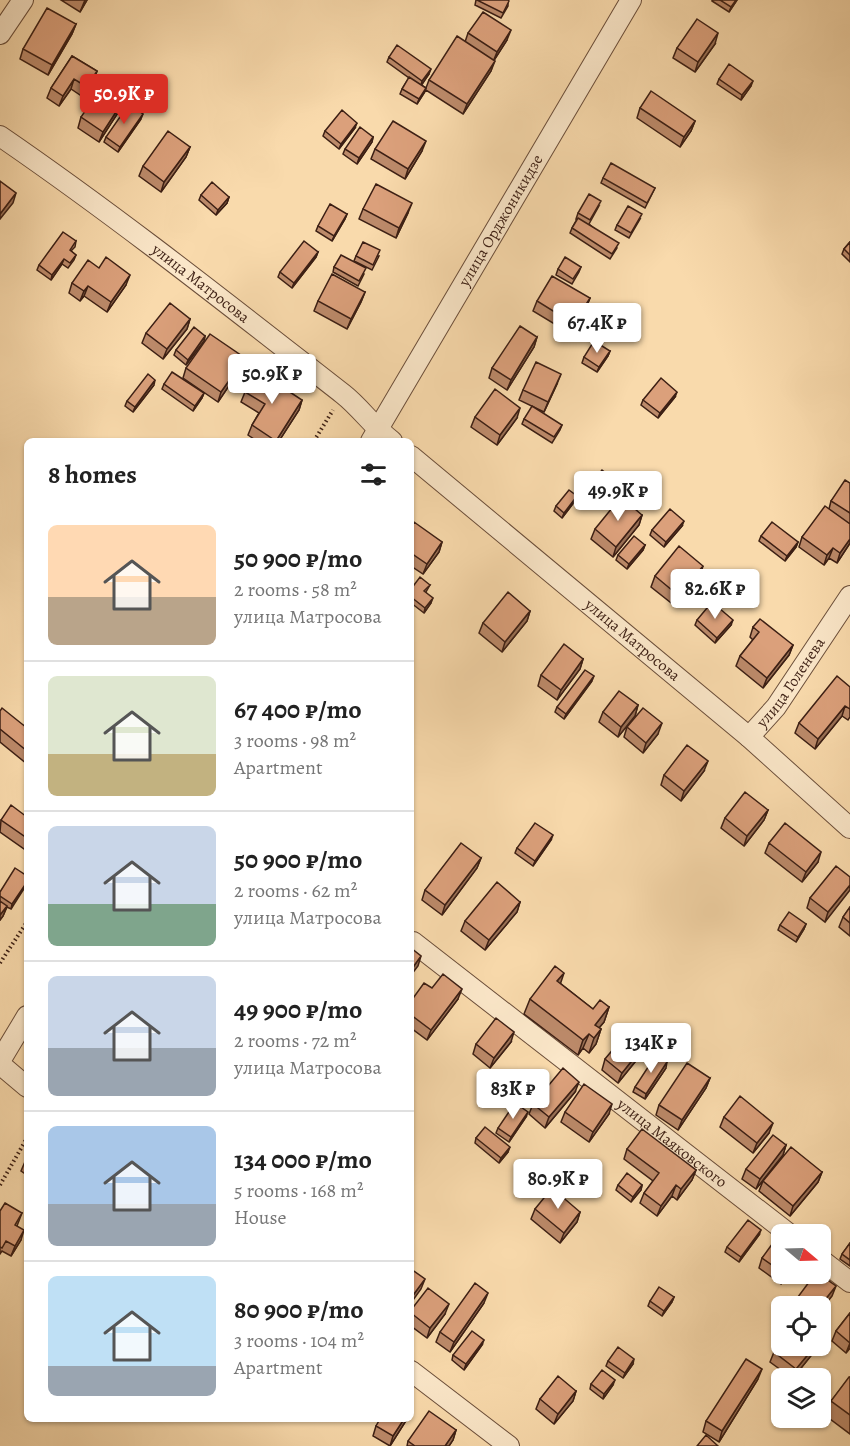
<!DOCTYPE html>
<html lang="en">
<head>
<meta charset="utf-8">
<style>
  body { margin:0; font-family:Alegreya,serif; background:#f6f6f6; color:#222; height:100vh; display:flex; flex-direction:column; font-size:22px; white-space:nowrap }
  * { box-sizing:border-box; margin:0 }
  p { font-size:20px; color:#767676 }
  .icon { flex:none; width:33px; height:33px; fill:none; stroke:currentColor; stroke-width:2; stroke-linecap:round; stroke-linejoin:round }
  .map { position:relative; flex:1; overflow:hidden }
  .drawer { position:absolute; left:24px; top:438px; width:390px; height:984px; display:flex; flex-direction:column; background:#fff; border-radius:9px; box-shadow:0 2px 4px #0004 }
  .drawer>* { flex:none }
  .needle { width:39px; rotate:109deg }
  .buttons { position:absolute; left:771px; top:1224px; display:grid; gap:12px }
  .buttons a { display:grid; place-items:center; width:60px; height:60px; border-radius:9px; background:#fff; box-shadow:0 2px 4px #0004; font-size:30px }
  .price { position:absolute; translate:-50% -51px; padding:0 14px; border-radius:6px; background:#fff; color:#222; font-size:20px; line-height:39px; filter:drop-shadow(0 2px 3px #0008) }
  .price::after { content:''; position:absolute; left:50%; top:36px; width:18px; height:14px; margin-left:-9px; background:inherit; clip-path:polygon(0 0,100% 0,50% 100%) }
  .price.on { background:#d93025; color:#fff }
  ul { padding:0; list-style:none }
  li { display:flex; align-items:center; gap:18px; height:150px; padding:0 24px }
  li+li { border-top:2px solid #e0e0e0 }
  li span { display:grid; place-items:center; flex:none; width:168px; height:120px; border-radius:9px; color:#555 }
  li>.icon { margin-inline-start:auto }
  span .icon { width:72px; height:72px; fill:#fffc; stroke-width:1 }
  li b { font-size:26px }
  h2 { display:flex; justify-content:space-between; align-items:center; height:72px; padding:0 24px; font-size:26px }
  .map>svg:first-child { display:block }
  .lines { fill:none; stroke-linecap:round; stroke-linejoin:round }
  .street-casing { stroke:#6b4e3a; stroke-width:22 }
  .path { stroke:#3c1f14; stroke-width:4; stroke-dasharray:1.5 3; stroke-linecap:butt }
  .street { stroke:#fbe7c9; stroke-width:20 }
  .wall { fill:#bc8a6a; stroke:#3c1f14; stroke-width:1.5 }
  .shaded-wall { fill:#997056; stroke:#3c1f14; stroke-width:1.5 }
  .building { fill:#dba07b; stroke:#3c1f14; stroke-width:1.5 }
  .labels { text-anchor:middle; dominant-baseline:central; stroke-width:5; stroke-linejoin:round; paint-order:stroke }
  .street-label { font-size:16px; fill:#3c1f14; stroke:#fbe7c9 }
</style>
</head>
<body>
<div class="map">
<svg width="850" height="1446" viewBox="0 0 850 1446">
  <rect width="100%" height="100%" fill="#f9daac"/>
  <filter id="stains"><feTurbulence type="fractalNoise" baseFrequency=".00333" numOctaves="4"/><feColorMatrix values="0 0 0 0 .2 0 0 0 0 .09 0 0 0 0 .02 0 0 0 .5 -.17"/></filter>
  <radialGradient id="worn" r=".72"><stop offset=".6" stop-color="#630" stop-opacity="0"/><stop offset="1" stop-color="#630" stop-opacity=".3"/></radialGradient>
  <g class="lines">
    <defs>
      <g id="street">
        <path d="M0 34 23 0"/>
        <path id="s1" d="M0 136C118 217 230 306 343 394 361 408 373 427 392 441"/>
        <path id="s2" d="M371 441 631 0"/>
        <path id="s3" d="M411 456 749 737 850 828"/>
        <path id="s4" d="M749 737 776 707 850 596"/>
        <path id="s5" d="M413 942 789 1234"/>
        <path d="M0 1061 27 1016"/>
        <path d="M0 1064 27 1087"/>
        <path d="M820 1259 850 1282"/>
        <path d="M411 1371 509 1446"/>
      </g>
    </defs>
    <use href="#street" class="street-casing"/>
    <path class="path" d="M314 441 333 410
      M0 963 27 922
      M0 1185 27 1138"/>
    <use href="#street" class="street"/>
  </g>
  <path class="wall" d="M61 0H87L80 12Z
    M476 0H508V6L501 18 475 5Z
    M712 0H737L729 12 712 1Z
    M76 24 72 34 48 75 20 59 23 49Z
    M468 33 507 40 494 60 491 71 463 114 426 90 417 104 400 94 402 89 409 78 387 62 389 57 429 74 421 85 426 88 429 80 465 42Z
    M715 44 695 72 673 58 677 48Z
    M72 56 97 71 93 82 83 97 71 89 59 106 47 98 51 88Z
    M719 79 751 86 741 100 717 84Z
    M121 108 99 142 78 128 81 117Z
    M640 108 695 121 691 131 680 147 637 118Z
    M141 119 118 152 104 142 106 137Z
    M355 128 339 149 323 136 325 131Z
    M373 137 372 142 357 164 343 154 345 149Z
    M190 147 186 157 161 192 139 176 143 166Z
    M375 149 422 151 405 179 371 159Z
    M603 178 655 188 645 208 601 183Z
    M201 195 229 197 227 203 216 215 199 200Z
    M599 206 589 224 617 248 610 259 570 233 572 228 577 219H576L578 213Z
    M363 209 408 213 396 238 359 219Z
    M347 214 345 219 332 241 316 231 318 226Z
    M640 219 629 238 615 230 617 225Z
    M76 241 75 247 71 251 76 255 74 260 68 268 62 264 51 280 37 270 39 265Z
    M850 242V262L842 254 844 249Z
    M318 252 316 257 292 288 278 277 280 272Z
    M356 256H379L372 270 354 261Z
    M334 267 364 274 358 286 333 272Z
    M581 267 579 272 572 284 556 275 558 269Z
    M99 268 126 285 107 312 84 296 80 301 69 293 72 283Z
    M365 292 361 302 347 329 314 311 318 301Z
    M590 298 586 308 571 334 533 311 537 301Z
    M190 319 187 329 163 359 142 343 146 333Z
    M205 336 204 341 186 365 174 355 176 350Z
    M537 337 534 347 507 390 489 378 492 368Z
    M610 351 608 356 597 372 582 363 584 357Z
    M186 368H241L218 402 183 378Z
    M164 384 204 393 202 398 193 411 162 389Z
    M557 384 544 412 519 400 523 390Z
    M154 385 133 412 125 406 127 401Z
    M245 392 302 400 299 410 279 441H257L248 435 252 425 259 413 241 402Z
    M675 397 658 418 641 405 643 400Z
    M475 417 517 418 497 445 471 427Z
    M524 419 562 425 560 430 552 443 522 424Z
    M610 483 589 509 579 501 581 496Z
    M850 483V543L837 563 829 558 824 565 799 547 802 537 829 509 831 501Z
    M577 496 575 501 562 518 554 511 556 506Z
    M642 515 639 525 613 557 591 539 595 529Z
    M682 526 664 547 650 535 652 530Z
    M411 527 442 542 439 552 423 574 411 566Z
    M761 536 798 542 796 547 785 561 759 541Z
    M645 545 643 550 627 569 616 560 618 555Z
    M655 576H700L675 606 651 587Z
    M430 585 426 592 431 603 424 613 411 603V589Z
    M717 587 705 604 690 593 692 588Z
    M530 611 527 621 502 652 479 633 483 623Z
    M697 620 731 625 715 643 695 625Z
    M753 627 793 645 789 655 763 688 736 666 740 656 753 640 750 637Z
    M583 659 580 669 557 700 538 686 541 675Z
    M592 681 564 719 555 712 557 707Z
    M850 687V717L848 720 842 716 815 749 795 733 799 723Z
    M638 705 635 716 618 737 599 722 603 712Z
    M0 711 27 728V764L0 742Z
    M627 727 658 734 643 753 624 737Z
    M704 771 681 801 661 785 664 775Z
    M768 810 764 820 744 846 721 828 725 818Z
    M27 817V851L0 832 1 820Z
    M551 840 533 866 515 853 517 848Z
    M769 843 818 862 802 882 765 853Z
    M481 858 477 868 442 915 422 900 425 890Z
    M27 876 11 909 7 907 3 916 0 920V892Z
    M850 877 825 922 807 908 810 898Z
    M520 902 517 912 485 950 461 931 465 921Z
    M850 907V936L839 927 843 917Z
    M806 924 804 929 796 942 778 930 780 925Z
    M560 983 593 1009 609 1007 604 1022 599 1028 601 1029 596 1044 589 1053 583 1048 578 1055 524 1014 530 999Z
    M432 988 458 999 427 1040 411 1028V1001Z
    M511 1042 490 1068 473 1054 476 1044Z
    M647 1042 643 1052 618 1083 602 1070 605 1059Z
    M666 1068 645 1099 633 1092 635 1087Z
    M710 1078 706 1088 678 1130 656 1115 659 1105Z
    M575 1092 545 1128 529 1114 533 1104Z
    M565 1112 609 1114 589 1142 561 1122Z
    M526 1117 509 1142 496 1133 498 1128Z
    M724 1117 769 1133 753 1153 720 1127Z
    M476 1138 508 1152 499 1163 475 1143Z
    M786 1145 783 1155 756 1189 742 1179 746 1169Z
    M627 1149 696 1170 692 1180 677 1200 672 1196 657 1216 640 1203 644 1193 653 1181 624 1159Z
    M27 1157V1175L21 1171Z
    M822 1172 818 1182 790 1216 759 1191 763 1181Z
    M618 1185H642L641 1190 631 1202 616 1190Z
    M535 1209 580 1212 577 1222 560 1243 531 1219Z
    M0 1211 22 1213 17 1226 21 1240 11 1256 2 1251 0 1254Z
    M759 1235 739 1262 725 1252 727 1247Z
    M782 1238V1274H789L781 1284 759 1268 762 1258Z
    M850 1243V1266L840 1259 842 1254Z
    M674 1297 672 1302 662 1316 648 1306 650 1301Z
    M484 1303 450 1352 436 1342 440 1332Z
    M411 1310 445 1314 427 1338 411 1326Z
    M850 1313V1348L846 1353 832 1341 836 1331Z
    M482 1345 464 1370 452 1360 453 1355Z
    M774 1352H814L793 1378H792L770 1362Z
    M608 1361 633 1364 623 1378 606 1366Z
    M850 1377V1434L826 1416 831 1401Z
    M758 1379 719 1442 703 1432 706 1421Z
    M591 1384 613 1385 603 1399 590 1389Z
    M576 1391 573 1401 554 1424 536 1409 540 1399Z
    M407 1419 390 1446 373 1436 376 1426Z
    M456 1430 453 1440 449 1446H407L408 1441Z"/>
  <path class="shaded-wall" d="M85 0H87L80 12Z
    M736 0H737L729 12 731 7Z
    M76 24 72 34 48 75 52 65Z
    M511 30 507 40 493 62 497 52Z
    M718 33 715 44 695 72 698 62Z
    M495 61 491 71 463 114 467 104Z
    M431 69 429 74 421 86 422 81Z
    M97 71 93 82 83 97 87 87Z
    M74 79 71 89 59 106 63 96Z
    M753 81 751 86 741 100 742 95Z
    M426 88 424 93 417 104 419 99Z
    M125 98 121 108 99 142 103 132Z
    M143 114 141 119 118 152 120 147Z
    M695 121 691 131 680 147 684 137Z
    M357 123 355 128 339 149 341 144Z
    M373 137 372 142 357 164 359 158Z
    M426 141 422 151 405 179 408 169Z
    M190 147 186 157 161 192 164 182Z
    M16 193 13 203 0 219V214Z
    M229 197 227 203 216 215 218 210Z
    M412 203 408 213 396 238 399 228Z
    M347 214 345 219 332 241 334 236Z
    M318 252 316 257 292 288 294 283Z
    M64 259 62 264 51 280 52 275Z
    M130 275 126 285 107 312 111 302Z
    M88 286 84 296 80 301 84 291Z
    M365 292 361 302 347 329 351 319Z
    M590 298 586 308 571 334 574 324Z
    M190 319 187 329 163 359 167 349Z
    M205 336 204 341 186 365 188 360Z
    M537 337 534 347 507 390 511 380Z
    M610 351 608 356 597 372 599 367Z
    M245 358 241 368 218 402 221 392Z
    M561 374 557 384 544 412 548 402Z
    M155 380 154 385 133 412 135 407Z
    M677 392 675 397 658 418 660 413Z
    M204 393 202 398 193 411 195 406Z
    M302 400 299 410 279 441H276Z
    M520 408 517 418 497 445 500 435Z
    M612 478 610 483 589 509 591 504Z
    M577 496 575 501 562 518 564 513Z
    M642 515 639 525 613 557 616 547Z
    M684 521 682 526 664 547 666 542Z
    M850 539V543L837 563 840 553Z
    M442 542 439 552 423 574 427 564Z
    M798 542 796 547 785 561 787 556Z
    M645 545 643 550 627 569 629 564Z
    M833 548 829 558 824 565 827 555Z
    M703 566 700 576 675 606 679 596Z
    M719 582 717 587 705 604 707 599Z
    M433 598 431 603 424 613 425 608Z
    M530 611 527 621 502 652 505 642Z
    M733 620 731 625 715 643 717 638Z
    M793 645 789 655 763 688 767 678Z
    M583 659 580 669 557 700 561 690Z
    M594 676 592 681 564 719 566 714Z
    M638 705 635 716 618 737 621 727Z
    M845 706 842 716 815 749 818 739Z
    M662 723 658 734 643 753 646 743Z
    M708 761 704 771 681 801 684 791Z
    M768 810 764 820 744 846 747 836Z
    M553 835 551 840 533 866 535 861Z
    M821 852 818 862 802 882 806 872Z
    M481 858 477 868 442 915 445 905Z
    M27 882V884L11 909 12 904Z
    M850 885V890L825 922 828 912Z
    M520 902 517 912 485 950 489 940Z
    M7 906 3 916 0 920V915Z
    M806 924 804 929 796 942 798 937Z
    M421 956 418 966 411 975V970Z
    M564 973 559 988 557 981Z
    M462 989 458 999 427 1040 431 1030Z
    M609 1007 604 1022 592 1036 595 1025Z
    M601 1029 596 1044 589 1053 594 1038Z
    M514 1032 511 1042 490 1068 494 1058Z
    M589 1034 583 1048 578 1055 583 1040Z
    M647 1042 643 1052 618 1083 622 1073Z
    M667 1062 666 1068 645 1099 646 1094Z
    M710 1078 706 1088 678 1130 682 1120Z
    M579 1082 575 1092 545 1128 549 1117Z
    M612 1104 609 1114 589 1142 593 1132Z
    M528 1112 526 1117 509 1142 511 1137Z
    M773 1123 769 1133 753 1153 757 1143Z
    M786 1145 783 1155 756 1189 760 1179Z
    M510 1147 508 1152 499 1163 501 1158Z
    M696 1170 692 1180 677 1200 681 1189Z
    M822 1172 818 1182 790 1216 793 1206Z
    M642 1185 641 1190 631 1202 633 1197Z
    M676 1185 672 1196 657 1216 661 1206Z
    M580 1212 577 1222 560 1243 564 1233Z
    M24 1230 21 1240 11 1256 15 1246Z
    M761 1230 759 1235 739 1262 741 1257Z
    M785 1274H789L781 1284Z
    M425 1279 421 1289 411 1303V1298Z
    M836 1286 832 1296 820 1311V1306Z
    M488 1293 484 1303 450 1352 454 1342Z
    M674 1297 672 1302 662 1316 664 1311Z
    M449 1304 445 1314 427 1338 430 1328Z
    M484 1340 482 1345 464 1370 466 1364Z
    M850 1342V1348L846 1353 850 1343Z
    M815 1346H816L814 1352 793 1378 796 1369Z
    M634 1359 633 1364 623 1378 625 1373Z
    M762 1369 758 1379 719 1442 722 1431Z
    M615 1380 613 1385 603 1399 604 1394Z
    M576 1391 573 1401 554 1424 558 1414Z
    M404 1419H407L390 1446 393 1436Z
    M456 1430 453 1440 449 1446H445Z"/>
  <path class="building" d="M477 0H508L509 1 503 13Z
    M720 0H736L731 7Z
    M47 8 76 24 52 65 23 49Z
    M483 12 511 30 497 52 468 33Z
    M697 19 718 33 698 62 677 48Z
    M457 36 495 61 467 104 429 80Z
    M397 45 431 69 422 81 389 57Z
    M72 56 97 71 87 87 74 79 63 96 51 88Z
    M729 64 753 81 742 95 719 79Z
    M409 77 426 88 419 99 402 89Z
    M104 84 125 98 103 132 81 117Z
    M651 91 695 121 684 137 640 108Z
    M129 104 143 114 120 147 106 137Z
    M342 110 357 123 341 144 325 131Z
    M393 121 426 141 408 169 375 149Z
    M360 127 373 137 359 158 345 149Z
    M168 131 190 147 164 182 143 166Z
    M611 163 655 188 647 203 603 178Z
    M0 181 16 193 0 214Z
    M212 182 229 197 218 210 201 195Z
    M376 184 412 203 399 228 363 209Z
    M589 194 601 201 590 220 578 213Z
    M330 204 347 214 334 236 318 226Z
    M628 206 642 214 631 233 617 225Z
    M578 218 619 243 612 254 572 228Z
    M63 232 76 241 70 250 76 255 70 263 64 259 52 275 39 265Z
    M304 241 318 252 294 283 280 272Z
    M363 242 380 250 373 265 356 256Z
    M850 242V255L844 249Z
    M341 255 366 268 359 281 334 267Z
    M106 257 130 275 111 302 88 286 84 291 72 283 88 260 99 268Z
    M565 257 581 267 573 279 558 269Z
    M332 274 365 292 351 319 318 301Z
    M552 276 590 298 574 324 537 301Z
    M170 303 190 319 167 349 146 333Z
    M520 326 537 337 511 380 492 368Z
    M194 327 205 336 188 360 176 350Z
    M210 334 245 358 221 392 186 368Z
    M594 341 610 351 599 367 584 357Z
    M536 362 561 374 548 402 523 390Z
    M258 371 302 400 276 441 252 425 265 404 245 392Z
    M172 372 204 393 195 406 164 384Z
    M148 374 155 380 135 407 127 401Z
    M661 378 677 392 660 413 643 400Z
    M495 389 520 408 500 435 475 417Z
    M532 406 562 425 554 437 524 419Z
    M602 470 612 478 591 504 581 496Z
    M845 480 850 483V513L831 501Z
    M569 490 577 496 564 513 556 506Z
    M621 497 642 515 616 547 595 529Z
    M825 506 850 524V539L840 553 833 548 827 555 802 537Z
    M670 509 684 521 666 542 652 530Z
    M414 522 442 542 427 564 411 553V527Z
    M772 522 798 542 787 556 761 536Z
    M634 536 645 545 629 564 618 555Z
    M679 546 703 566 679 596 655 576Z
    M705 571 719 582 707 599 692 588Z
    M420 577 430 585 424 591 433 598 425 608 411 597V589Z
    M508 592 530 611 505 642 483 623Z
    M712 602 733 620 717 638 697 620Z
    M760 619 793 645 767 678 740 656 759 632 753 627Z
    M564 644 583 659 561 690 541 675Z
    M585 670 594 676 566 714 557 707Z
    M837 676 850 687V709L845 706 818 739 799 723Z
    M619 691 638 705 621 727 603 712Z
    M2 708 27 728V751L0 729V711Z
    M643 708 662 723 646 743 627 727Z
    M687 745 708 761 684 791 664 775Z
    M745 792 768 810 747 836 725 818Z
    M11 805 27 817V838L1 820Z
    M535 823 553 835 535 861 517 848Z
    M785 823 821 852 806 872 769 843Z
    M461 843 481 858 445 905 425 890Z
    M836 866 850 877V885L828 912 810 898Z
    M15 868 27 876V882L12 904 0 896V892Z
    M497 882 520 902 489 940 465 921Z
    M0 901 7 906 0 915Z
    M850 907V923L843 917Z
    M789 912 806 924 798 937 780 925Z
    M411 948 421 956 411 970Z
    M555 966 564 973 557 981 593 1009 600 1000 609 1007 595 1025 601 1029 594 1038 589 1034 583 1040 530 999Z
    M443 974 462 989 431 1030 411 1015V1001L424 983 432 988Z
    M496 1018 514 1032 494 1058 476 1044Z
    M631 1028 647 1042 622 1073 605 1059Z
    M656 1055 667 1062 646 1094 635 1087Z
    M687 1063 710 1078 682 1120 659 1105Z
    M563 1068 579 1082 549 1117 533 1104Z
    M584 1084 612 1104 593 1132 565 1112Z
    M740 1096 773 1123 757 1143 724 1117Z
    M515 1103 528 1112 511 1137 498 1128Z
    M485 1127 510 1147 501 1158 476 1138Z
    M642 1129 696 1170 681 1189 676 1185 661 1206 644 1193 659 1173 627 1149Z
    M773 1135 786 1145 760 1179 746 1169Z
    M791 1147 822 1172 793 1206 763 1181Z
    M627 1173 642 1185 633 1197 618 1185Z
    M552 1188 580 1212 564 1233 535 1209Z
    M5 1203 22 1213 15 1225 24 1230 15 1246 6 1241 2 1248 0 1247V1211Z
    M748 1220 761 1230 741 1257 727 1247Z
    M778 1236 782 1238V1272L762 1258Z
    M850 1243V1260L842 1254Z
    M411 1269 425 1279 411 1298Z
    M815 1274H819L836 1286 820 1306H794L792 1305Z
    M475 1283 488 1293 454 1342 440 1332Z
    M659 1287 674 1297 664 1311 650 1301Z
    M428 1288 449 1304 430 1328 411 1313V1310Z
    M850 1313V1343L836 1331Z
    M472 1331 484 1340 466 1364 453 1355Z
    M782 1342V1346H815L796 1369 774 1352Z
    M618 1347 634 1359 625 1373 608 1361Z
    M746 1359 762 1369 722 1431 706 1421Z
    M602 1370 615 1380 604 1394 591 1384Z
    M558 1376 576 1391 558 1414 540 1399Z
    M849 1377H850V1415L831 1401Z
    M429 1411 456 1430 445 1446H415L408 1441Z
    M380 1419H404L393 1436 376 1426Z
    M706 1435 718 1446H697Z"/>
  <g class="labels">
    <g class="street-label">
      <text stroke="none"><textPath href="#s2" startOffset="256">улица Орджоникидзе</textPath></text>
      <text stroke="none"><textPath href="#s1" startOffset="249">улица Матросова</textPath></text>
      <text stroke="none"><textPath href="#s3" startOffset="288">улица Матросова</textPath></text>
      <text stroke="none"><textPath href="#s4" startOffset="69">улица Голенева</textPath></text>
      <text stroke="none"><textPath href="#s5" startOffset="328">улица Маяковского</textPath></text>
    </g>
  </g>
  <rect width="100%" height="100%" filter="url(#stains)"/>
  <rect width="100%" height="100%" fill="url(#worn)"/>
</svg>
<div class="buttons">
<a><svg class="needle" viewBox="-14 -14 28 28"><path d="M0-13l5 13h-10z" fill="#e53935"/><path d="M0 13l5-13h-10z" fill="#767676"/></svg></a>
<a><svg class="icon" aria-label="locate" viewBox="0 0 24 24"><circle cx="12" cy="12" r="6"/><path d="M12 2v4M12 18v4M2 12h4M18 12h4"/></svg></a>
<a><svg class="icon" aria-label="layers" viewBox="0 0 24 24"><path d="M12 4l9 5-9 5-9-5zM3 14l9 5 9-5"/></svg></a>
</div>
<b class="price on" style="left:124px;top:125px">50.9K ₽</b>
<b class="price" style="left:597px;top:354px">67.4K ₽</b>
<b class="price" style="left:272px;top:405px">50.9K ₽</b>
<b class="price" style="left:618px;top:522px">49.9K ₽</b>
<b class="price" style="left:715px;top:620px">82.6K ₽</b>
<b class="price" style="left:651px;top:1074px">134K ₽</b>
<b class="price" style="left:513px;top:1120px">83K ₽</b>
<b class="price" style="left:558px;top:1210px">80.9K ₽</b>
<section class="drawer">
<h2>8 homes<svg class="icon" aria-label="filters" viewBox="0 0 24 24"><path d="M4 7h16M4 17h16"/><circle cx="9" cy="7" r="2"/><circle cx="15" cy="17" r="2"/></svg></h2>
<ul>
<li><span style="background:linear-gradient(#ffd9b3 60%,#b9a48a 0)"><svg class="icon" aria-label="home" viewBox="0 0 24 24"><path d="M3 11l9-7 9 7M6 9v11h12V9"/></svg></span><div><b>50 900 ₽/mo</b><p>2 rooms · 58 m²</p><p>улица Матросова</p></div></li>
<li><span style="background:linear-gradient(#dfe7d0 65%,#c2b280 0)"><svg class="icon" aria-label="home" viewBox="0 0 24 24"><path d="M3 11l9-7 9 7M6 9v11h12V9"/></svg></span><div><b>67 400 ₽/mo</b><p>3 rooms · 98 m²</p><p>Apartment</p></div></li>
<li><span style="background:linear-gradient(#c9d6e8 65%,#7fa58c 0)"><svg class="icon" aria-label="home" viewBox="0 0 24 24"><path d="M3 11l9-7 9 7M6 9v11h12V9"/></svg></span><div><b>50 900 ₽/mo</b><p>2 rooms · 62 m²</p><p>улица Матросова</p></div></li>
<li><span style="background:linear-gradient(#c9d6e8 60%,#9aa5b1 0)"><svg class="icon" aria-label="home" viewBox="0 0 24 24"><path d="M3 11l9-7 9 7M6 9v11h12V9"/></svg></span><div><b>49 900 ₽/mo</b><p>2 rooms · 72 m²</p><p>улица Матросова</p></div></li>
<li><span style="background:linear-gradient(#a9c7e8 65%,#9aa5b1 0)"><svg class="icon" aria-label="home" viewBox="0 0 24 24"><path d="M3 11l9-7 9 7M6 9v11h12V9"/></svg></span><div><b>134 000 ₽/mo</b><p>5 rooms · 168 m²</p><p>House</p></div></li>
<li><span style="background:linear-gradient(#bfe0f5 75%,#9aa5b1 0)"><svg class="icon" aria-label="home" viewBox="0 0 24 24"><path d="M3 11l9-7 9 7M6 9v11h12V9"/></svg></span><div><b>80 900 ₽/mo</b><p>3 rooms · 104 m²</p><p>Apartment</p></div></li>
</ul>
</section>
</div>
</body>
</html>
